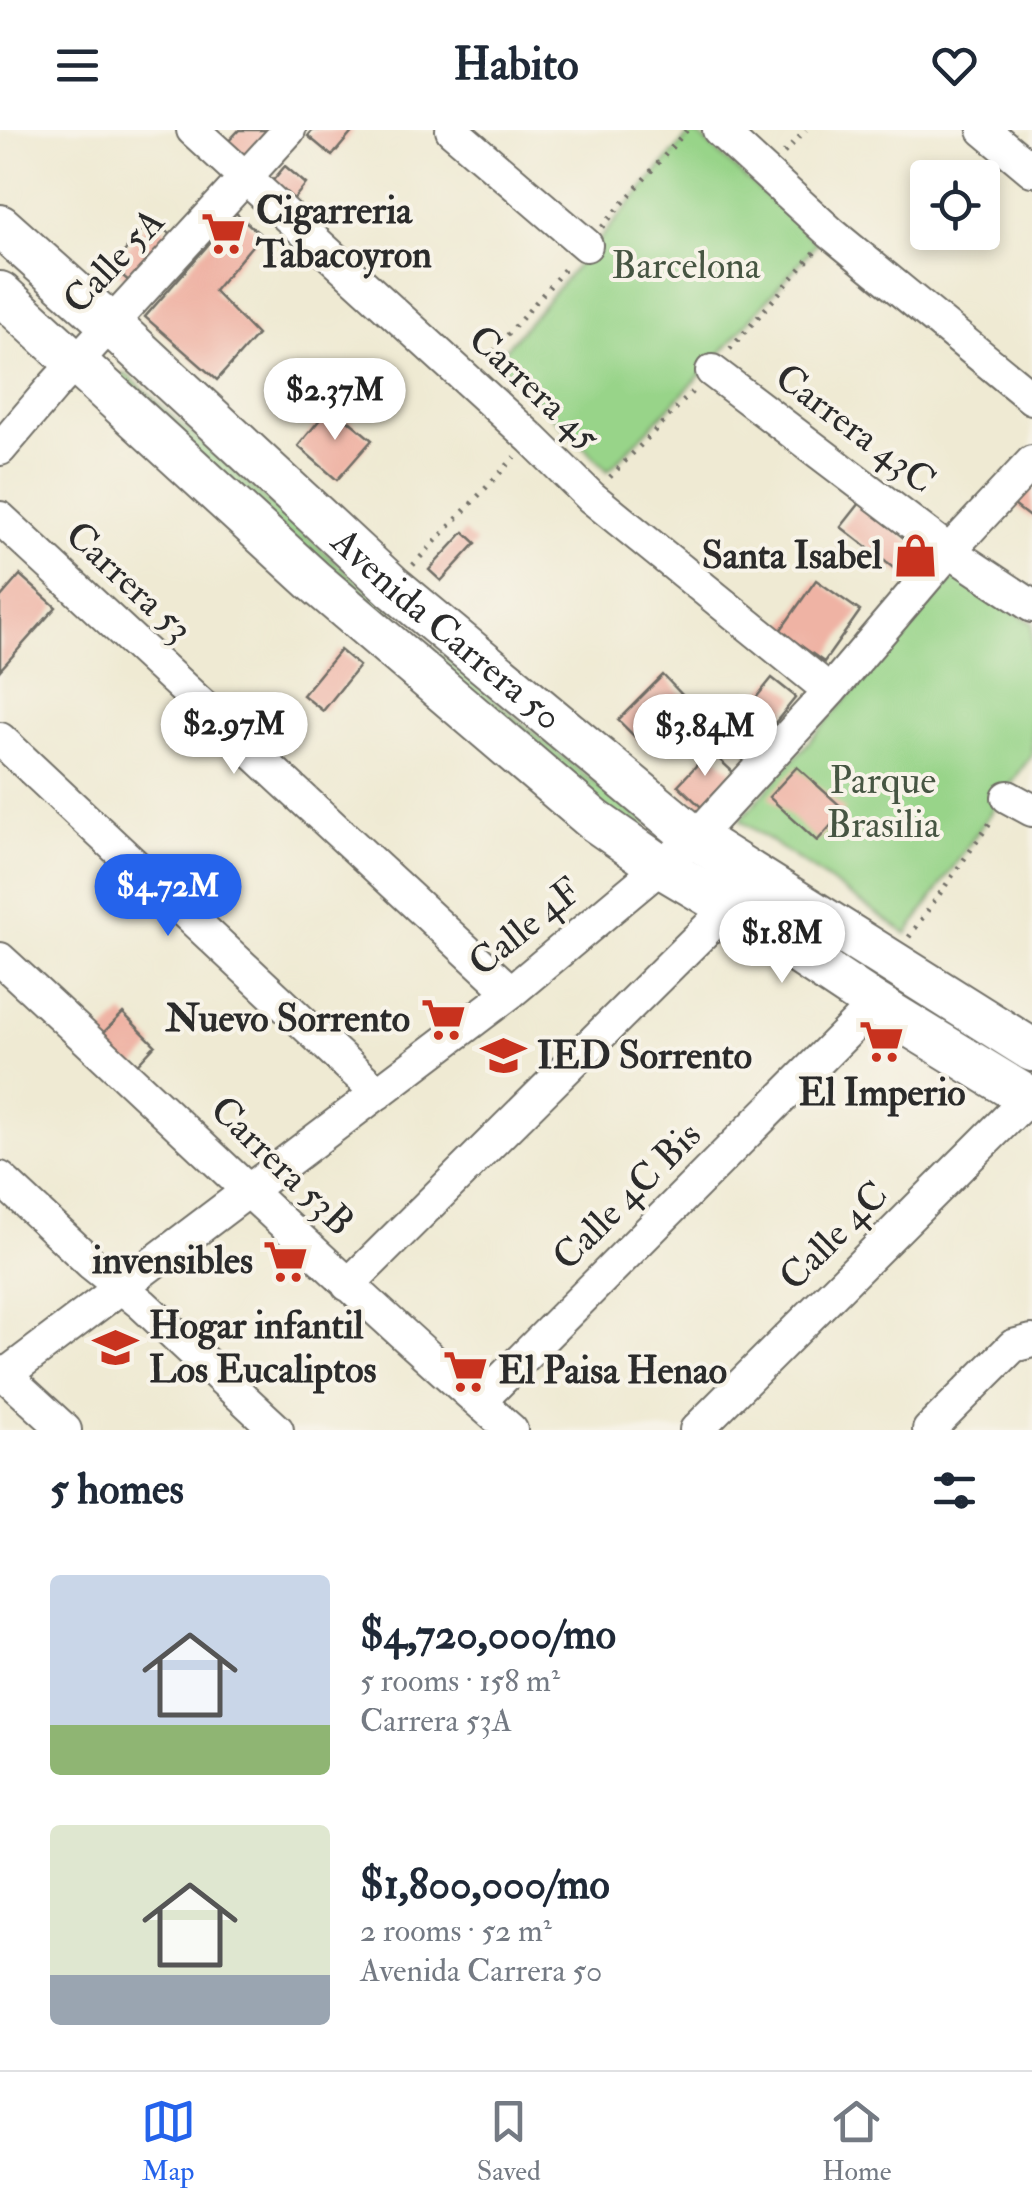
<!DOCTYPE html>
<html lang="en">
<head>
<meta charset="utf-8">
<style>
  body { margin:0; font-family:"IM FELL Double Pica",serif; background:#f2f2f3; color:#1f2937; height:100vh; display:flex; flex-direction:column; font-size:38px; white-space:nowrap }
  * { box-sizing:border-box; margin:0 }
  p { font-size:32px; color:#747a83 }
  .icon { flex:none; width:55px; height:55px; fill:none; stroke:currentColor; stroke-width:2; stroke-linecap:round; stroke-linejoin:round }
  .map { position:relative; height:1300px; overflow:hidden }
  .side { display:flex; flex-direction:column; background:#fff; flex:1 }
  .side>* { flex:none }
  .tools { position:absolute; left:910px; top:30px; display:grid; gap:20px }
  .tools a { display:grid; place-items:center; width:90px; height:90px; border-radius:10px; background:#fff; box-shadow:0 5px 15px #0003; font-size:50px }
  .price { position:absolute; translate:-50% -85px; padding:0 22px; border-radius:35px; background:#fff; color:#222; font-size:32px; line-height:65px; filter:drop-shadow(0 2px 5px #0008) }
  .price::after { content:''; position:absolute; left:50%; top:60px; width:30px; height:22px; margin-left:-15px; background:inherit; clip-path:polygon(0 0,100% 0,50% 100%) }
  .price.active { background:#2563eb; color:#fff }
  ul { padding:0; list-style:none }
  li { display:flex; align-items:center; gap:30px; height:250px; padding:0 50px }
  li span { display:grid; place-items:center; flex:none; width:280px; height:200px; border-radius:10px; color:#555 }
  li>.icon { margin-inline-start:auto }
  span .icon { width:120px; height:120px; fill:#fffc; stroke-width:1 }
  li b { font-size:42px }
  h2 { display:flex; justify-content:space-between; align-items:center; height:120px; padding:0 50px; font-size:42px }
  header { display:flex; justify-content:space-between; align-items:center; height:130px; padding:0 50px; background:#fff; font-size:45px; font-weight:700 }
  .tabs { display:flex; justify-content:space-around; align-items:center; height:140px; border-top:2px solid #e0e1e3; background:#fff; font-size:28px; color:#747a83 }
  .tabs a { display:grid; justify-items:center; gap:5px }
  .tabs .active { color:#2563eb }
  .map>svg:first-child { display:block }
  .green { fill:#98d489; stroke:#62805a; stroke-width:2.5 }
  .building { fill:#efb3a4 }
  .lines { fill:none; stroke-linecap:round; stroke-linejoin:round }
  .minor-casing { stroke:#706e66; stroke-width:36 }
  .major-casing { stroke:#706e66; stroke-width:46 }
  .path { stroke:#706e66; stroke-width:5; stroke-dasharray:2.5 8; stroke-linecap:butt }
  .minor { stroke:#fff; stroke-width:32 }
  .major { stroke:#fff; stroke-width:42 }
  .labels { text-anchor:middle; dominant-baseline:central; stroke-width:8; stroke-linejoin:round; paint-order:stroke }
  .poi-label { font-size:38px; font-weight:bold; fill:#2b2b2b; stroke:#f7f3e8; text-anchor:start }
  .street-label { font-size:38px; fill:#2b2b2b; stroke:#f7f3e8 }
  .park-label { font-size:38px; fill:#465542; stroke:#f7f3e8 }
</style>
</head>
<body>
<header><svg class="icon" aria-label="menu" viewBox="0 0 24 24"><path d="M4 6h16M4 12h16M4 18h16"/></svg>Habito<svg class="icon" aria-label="heart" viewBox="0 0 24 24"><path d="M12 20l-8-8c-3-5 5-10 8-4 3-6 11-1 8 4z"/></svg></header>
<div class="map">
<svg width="1032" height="1300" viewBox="0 0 1032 1300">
  <rect width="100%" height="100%" fill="#f7f3e8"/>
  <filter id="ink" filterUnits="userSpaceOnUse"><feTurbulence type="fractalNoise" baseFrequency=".01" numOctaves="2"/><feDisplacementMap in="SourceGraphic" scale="20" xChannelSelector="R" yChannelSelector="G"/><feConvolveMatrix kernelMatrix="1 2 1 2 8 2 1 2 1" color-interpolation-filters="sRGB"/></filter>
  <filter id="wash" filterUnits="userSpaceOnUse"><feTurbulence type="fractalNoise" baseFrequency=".0048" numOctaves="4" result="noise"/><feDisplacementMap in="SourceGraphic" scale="40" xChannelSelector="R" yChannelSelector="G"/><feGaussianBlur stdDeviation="2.25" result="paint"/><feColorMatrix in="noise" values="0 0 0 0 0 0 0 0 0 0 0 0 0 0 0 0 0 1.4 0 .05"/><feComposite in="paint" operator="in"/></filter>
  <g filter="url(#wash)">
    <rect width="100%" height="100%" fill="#efead3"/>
    <path class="green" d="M693 0 817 113 714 231 608 341 496 230Z
      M125 243C296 396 466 553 647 694L632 705 115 254Z
      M956 445 1032 493V624L907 804 740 690Z"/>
    <g id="blocks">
      <path class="building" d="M239 0H271L245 30 227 13Z
        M313 0H354L332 26 308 6Z
        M285 36 306 54 291 72 270 54Z
        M236 83 261 105 214 161 257 205 217 250 145 187Z
        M151 89 175 108 136 157 112 137Z
        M331 276 372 310 337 350 298 316Z
        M1032 353V389L1014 375Z
        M860 373 923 423 905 447 841 397Z
        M464 402 476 413 441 451 429 440Z
        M20 445 56 477 0 540V468Z
        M816 450 860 481 824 532 780 501Z
        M340 520 359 536 323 581 303 565Z
        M663 545 686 569 641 613 618 590Z
        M772 548 796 567 754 619 730 600Z
        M710 621 733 642 701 677 678 655Z
        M797 637 845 680 817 711 769 667Z
        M123 883 155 915 130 942 97 909Z"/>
    </g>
  </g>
  <g filter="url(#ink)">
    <use href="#blocks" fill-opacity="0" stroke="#706e66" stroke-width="2.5"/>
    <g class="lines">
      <defs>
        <path id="minor" d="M193 0 532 309 591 367 830 561
          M452 0 586 115
          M719 0 831 103 1032 268
          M984 0 1032 40
          M712 241 949 421 1032 476
          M0 319 52 258 289 0
          M0 388 511 862
          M0 609 378 963
          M1008 667 1032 680
          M0 829C171 985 336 1148 511 1300
          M0 1048 92 1134 142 1174 277 1300
          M348 1155 729 777
          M0 1242 5 1245 511 862 695 708 830 561 949 421 1032 332
          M5 1245 65 1300
          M479 1272 875 874
          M696 1300 1028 968
          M929 1300 1013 1216 1032 1211"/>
        <g id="major">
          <path id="s1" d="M0 96 110 194 393 457 695 708 1032 920"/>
          <path d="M0 163 313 450 594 690 660 736 729 777 875 874 1032 970"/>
        </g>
      </defs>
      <use href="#minor" class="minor-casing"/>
      <use href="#major" class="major-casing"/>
      <path class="path" d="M784 23 806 0
        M602 97 687 0
        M730 219 815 122
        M487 229 568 135
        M610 347 693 261
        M413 435 515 327
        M909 807 992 690"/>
      <use href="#minor" class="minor"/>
      <use href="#major" class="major"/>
    </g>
  </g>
  <defs>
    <symbol id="supermarket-bare" viewBox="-9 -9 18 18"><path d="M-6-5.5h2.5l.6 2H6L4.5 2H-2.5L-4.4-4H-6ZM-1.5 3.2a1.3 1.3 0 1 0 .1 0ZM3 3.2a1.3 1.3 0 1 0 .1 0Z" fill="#c8321e" stroke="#f7f3e8" stroke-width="2.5" paint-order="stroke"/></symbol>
    <symbol id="shop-bare" viewBox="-9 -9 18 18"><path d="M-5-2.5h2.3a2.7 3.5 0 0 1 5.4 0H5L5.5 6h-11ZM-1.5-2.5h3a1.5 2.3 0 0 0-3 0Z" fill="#c8321e" stroke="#f7f3e8" stroke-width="2.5" paint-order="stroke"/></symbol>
    <symbol id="school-bare" viewBox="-9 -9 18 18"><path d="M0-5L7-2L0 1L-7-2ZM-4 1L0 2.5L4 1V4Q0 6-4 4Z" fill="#c8321e" stroke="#f7f3e8" stroke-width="2.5" paint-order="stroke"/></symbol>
  </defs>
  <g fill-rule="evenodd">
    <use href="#supermarket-bare" x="192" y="72" width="63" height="63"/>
    <use href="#shop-bare" x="884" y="394" width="63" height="63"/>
    <use href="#supermarket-bare" x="412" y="858" width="63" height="63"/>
    <use href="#supermarket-bare" x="850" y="880" width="63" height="63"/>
    <use href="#school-bare" x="472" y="894" width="63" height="63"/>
    <use href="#supermarket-bare" x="254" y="1100" width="63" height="63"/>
    <use href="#school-bare" x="84" y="1186" width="63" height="63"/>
    <use href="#supermarket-bare" x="434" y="1210" width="63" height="63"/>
  </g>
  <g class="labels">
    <g class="poi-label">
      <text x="256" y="81">Cigarreria<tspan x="256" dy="44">Tabacoyron</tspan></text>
      <text x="882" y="426" text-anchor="end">Santa Isabel</text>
      <text x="410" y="889" text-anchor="end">Nuevo Sorrento</text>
      <text x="537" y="926">IED Sorrento</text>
      <text x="882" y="963" text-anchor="middle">El Imperio</text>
      <text x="253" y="1131" text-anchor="end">invensibles</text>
      <text x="149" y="1196">Hogar infantil<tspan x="149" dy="44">Los Eucaliptos</tspan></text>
      <text x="498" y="1241">El Paisa Henao</text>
    </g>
    <g class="street-label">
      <text transform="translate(114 131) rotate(-47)">Calle 5A</text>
      <text transform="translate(534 258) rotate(43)">Carrera 45</text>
      <text transform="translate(855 299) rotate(37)">Carrera 43C</text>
      <text transform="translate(129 452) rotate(43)">Carrera 53</text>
      <text stroke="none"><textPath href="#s1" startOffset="602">Avenida Carrera 50</textPath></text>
      <text transform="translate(525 797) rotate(-39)">Calle 4F</text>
      <text transform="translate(282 1036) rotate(44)">Carrera 53B</text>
      <text transform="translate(627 1066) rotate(-45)">Calle 4C Bis</text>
      <text transform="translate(834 1106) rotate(-45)">Calle 4C</text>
    </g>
    <g class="park-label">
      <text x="686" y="136">Barcelona</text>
      <text x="883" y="651">Parque<tspan x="883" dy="44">Brasilia</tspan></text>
    </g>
  </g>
</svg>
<div class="tools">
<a><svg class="icon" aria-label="locate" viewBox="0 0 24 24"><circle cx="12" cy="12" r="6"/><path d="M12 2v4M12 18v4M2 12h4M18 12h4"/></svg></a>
</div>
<b class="price" style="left:335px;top:313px">$2.37M</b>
<b class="price" style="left:234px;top:647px">$2.97M</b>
<b class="price" style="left:705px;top:649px">$3.84M</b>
<b class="price active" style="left:168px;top:809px">$4.72M</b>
<b class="price" style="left:782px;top:856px">$1.8M</b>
</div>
<section class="side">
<h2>5 homes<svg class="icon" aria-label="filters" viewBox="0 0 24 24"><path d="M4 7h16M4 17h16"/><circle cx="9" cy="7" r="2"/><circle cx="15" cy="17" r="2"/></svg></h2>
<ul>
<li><span style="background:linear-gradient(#c9d6e8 75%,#8fb573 0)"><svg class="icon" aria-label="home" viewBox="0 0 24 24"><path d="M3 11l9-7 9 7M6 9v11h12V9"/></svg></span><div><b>$4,720,000/mo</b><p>5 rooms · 158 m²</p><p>Carrera 53A</p></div></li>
<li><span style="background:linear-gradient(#dfe7d0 75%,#9aa5b1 0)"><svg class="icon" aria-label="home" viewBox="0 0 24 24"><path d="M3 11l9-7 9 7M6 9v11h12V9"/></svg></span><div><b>$1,800,000/mo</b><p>2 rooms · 52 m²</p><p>Avenida Carrera 50</p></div></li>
</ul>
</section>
<nav class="tabs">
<a class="active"><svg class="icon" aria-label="map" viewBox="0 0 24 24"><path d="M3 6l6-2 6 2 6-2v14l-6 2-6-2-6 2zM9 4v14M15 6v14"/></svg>Map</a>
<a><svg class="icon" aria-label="saved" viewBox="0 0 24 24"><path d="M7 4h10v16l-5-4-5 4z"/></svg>Saved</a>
<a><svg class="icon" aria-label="home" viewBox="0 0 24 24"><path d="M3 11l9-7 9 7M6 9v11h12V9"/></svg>Home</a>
</nav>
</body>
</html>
